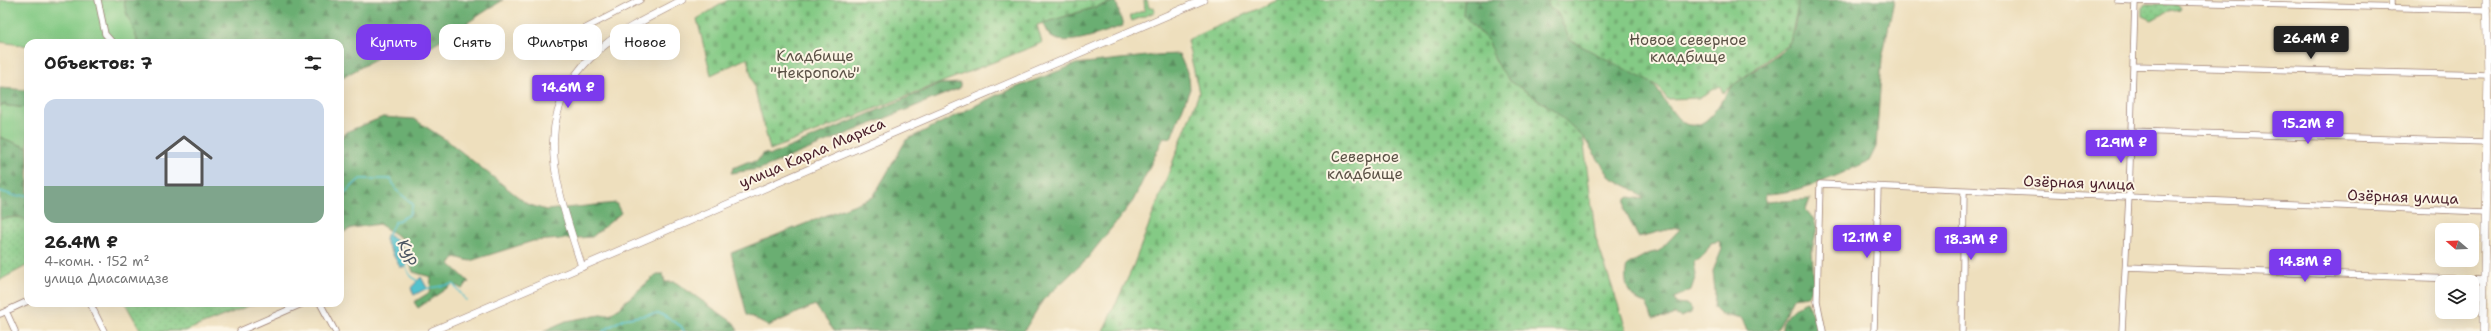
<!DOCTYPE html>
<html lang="ru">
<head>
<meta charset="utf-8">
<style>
  body { margin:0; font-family:"Shantell Sans",sans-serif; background:#f2f2f2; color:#222; height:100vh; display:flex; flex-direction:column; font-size:15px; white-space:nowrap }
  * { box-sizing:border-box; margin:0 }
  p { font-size:13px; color:#767676 }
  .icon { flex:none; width:22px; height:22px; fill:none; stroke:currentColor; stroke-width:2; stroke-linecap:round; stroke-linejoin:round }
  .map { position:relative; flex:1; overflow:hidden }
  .panel { position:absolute; left:24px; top:39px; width:320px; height:268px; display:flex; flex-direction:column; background:#fff; border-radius:12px; box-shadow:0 4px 16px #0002 }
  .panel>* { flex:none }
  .banner { position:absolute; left:356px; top:24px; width:380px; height:36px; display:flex; gap:8px }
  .needle { width:26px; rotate:289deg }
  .controls { position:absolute; left:2435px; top:223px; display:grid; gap:8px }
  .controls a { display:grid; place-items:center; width:44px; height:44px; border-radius:8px; background:#fff; box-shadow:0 4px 16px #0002; font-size:20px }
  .price { position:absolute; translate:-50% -34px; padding:0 9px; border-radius:4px; background:#7c3aed; color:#fff; font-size:13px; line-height:26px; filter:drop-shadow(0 1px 2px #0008) }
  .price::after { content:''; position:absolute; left:50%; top:24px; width:12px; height:9px; margin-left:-6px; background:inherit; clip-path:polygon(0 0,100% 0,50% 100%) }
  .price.selected { background:#222; color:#fff }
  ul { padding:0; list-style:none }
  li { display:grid; align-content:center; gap:8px; height:212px; padding:0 20px }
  li span { display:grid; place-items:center; height:124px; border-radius:12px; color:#555 }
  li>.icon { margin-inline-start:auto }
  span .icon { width:72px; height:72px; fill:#fffc; stroke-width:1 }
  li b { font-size:17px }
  h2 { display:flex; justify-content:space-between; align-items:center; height:48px; padding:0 20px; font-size:17px }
  .pill { padding:0 14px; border-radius:12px; background:#fff; box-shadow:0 4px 16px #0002; font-size:14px; line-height:36px }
  .pill.selected { background:#7c3aed; color:#fff }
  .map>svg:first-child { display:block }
  .grass { fill:#84ca85; stroke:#677458 }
  .forest { fill:url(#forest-firs); stroke:#5a664e }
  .cemetery { fill:url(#cemetery-stones); stroke:#677458 }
  .park { fill:url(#park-dots); stroke:#677458 }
  .water { fill:#55c2cd; stroke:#50707c }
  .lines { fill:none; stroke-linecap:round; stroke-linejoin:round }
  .stream { stroke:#55c2cd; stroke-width:1.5 }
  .minor-casing { stroke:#9c7f74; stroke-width:7 }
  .major-casing { stroke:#9c7f74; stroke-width:8 }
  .minor { stroke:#fff; stroke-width:5.5 }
  .major { stroke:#fff; stroke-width:7 }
  .labels { text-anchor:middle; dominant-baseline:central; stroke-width:4; stroke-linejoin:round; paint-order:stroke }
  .park-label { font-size:15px; fill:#5b5246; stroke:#fcf5e5 }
  .street-label { font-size:15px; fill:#4a1f2b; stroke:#fcf5e5 }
  .water-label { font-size:16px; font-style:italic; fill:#4e5864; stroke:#fcf5e5 }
</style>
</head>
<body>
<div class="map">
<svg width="2491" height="331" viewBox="0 0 2491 331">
  <defs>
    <pattern id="forest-firs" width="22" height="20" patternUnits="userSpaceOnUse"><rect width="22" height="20" fill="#6bae72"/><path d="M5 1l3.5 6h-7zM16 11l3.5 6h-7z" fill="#5a8d5e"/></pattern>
    <pattern id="cemetery-stones" width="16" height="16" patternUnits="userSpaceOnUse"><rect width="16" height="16" fill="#84ca85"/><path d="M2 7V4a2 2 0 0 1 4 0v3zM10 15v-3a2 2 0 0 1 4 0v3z" fill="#74ad73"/></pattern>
    <pattern id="park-dots" width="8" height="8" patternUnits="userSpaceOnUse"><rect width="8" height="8" fill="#84ca85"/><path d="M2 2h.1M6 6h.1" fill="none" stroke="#74ad73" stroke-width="1.8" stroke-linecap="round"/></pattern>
  </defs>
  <rect width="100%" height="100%" fill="#fcf5e5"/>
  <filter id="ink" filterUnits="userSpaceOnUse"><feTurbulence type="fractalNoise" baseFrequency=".025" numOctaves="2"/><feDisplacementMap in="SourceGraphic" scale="8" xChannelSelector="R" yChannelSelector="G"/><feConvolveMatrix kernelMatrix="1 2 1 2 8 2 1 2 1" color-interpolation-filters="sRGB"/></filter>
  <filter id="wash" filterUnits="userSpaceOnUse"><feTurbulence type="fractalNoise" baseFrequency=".012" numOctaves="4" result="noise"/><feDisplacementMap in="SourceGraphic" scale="16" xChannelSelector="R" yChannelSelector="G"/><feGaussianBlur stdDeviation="0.9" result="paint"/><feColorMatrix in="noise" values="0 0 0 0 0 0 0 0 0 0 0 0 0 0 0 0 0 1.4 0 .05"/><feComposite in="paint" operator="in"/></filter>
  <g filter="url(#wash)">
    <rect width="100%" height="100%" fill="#eedfbd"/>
    <path class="grass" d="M0 0H124C125 17 134 26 138 43H28V46L0 42Z
      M1144 0H1147L1149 8 1154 7 1155 12 1132 21 1130 16 1145 10Z
      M0 105 28 108V148L0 137Z"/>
    <path class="forest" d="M124 0H503L428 48 386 53 340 79V43H138C134 26 125 17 124 0Z
      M1464 0H1548L1549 7 1558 13 1570 40 1650 81C1661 91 1675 123 1689 125 1711 128 1719 100 1732 87 1744 76 1784 52 1790 42 1795 33 1796 11 1799 0H1894L1882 59 1876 147 1869 161C1836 176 1802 193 1766 194L1764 198 1766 202 1810 199 1806 210 1813 218 1817 228 1812 250 1814 286 1808 296 1793 298 1777 331H1747L1742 319 1720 314 1714 308 1715 292 1713 271 1722 249 1719 241 1711 243 1704 255 1694 262 1696 275 1691 290 1674 298 1676 303 1686 304 1692 309 1691 313 1681 317 1674 314 1668 317 1653 318 1646 303C1627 298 1623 283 1627 265L1647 254 1659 251 1681 228C1665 229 1654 234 1638 237L1625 210 1626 199 1629 197 1644 199 1634 190 1610 177 1583 137 1555 111 1510 81 1496 63 1489 42 1463 15Z
      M1116 1 1123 26C1106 31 1070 47 1053 38 1047 35 1045 28 1043 23Z
      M1179 54 1189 77 1190 89 1171 138 1164 137 1133 201 1086 260 1043 300 1024 331H834L815 305 768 326 747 315 731 253 873 197 906 140 997 95 1076 64 1156 55Z
      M960 83V88L760 169 731 173 733 168 747 162 757 161 764 153 771 155 940 84Z
      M0 88 28 90V108L0 105Z
      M383 117 414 119 449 142 527 204 546 210 616 203 621 213 592 237 533 241 470 261 455 257 450 264 469 282 462 289 453 284 418 308 414 302 430 292 431 277 413 272 408 257 409 243 379 224 352 228 340 234V139L346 132Z
      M0 137 28 148V221L19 217 0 219Z
      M657 274H663L665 282H675L734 323 738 331H543L566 321 612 313Z
      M1807 302 1820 331H1782C1781 316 1795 306 1807 302Z"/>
    <path class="cemetery" d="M728 0H1118L1037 25 1042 43 770 150 747 58 711 75 697 19Z
      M1278 0H1464L1463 15 1489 42 1496 63 1510 81 1555 111 1583 137 1596 239 1627 331H1103L1132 269 1199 93 1187 40Z
      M1548 0H1799L1790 42 1723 93 1720 86 1698 98 1667 99 1659 87 1570 40 1558 13 1549 7Z"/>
    <path class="park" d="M2146 4H2175L2181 8 2180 10 2164 13 2152 20 2143 16V6Z
      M19 217 28 221V265L0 280V219Z
      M125 303H256L185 331H141Z"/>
    <path class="water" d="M386 235C398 237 411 255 406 267H400L385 240Z
      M421 277 427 288 414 295 411 288Z"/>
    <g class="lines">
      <path class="stream" d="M0 191 15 196 28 195
        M340 197 360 179H391L396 190 413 204 409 215 395 222 387 236
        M405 266 410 275 418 282
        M424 289 453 284 466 300
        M603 331 623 319 659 313 681 326 684 331"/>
    </g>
  </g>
  <g filter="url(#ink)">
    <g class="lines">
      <defs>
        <path id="minor" d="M98 0 105 34 113 43
          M2117 0 2135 1 2129 196 2122 331
          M2391 0V8
          M2135 1 2487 10
          M582 30 640 0
          M2134 66 2488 75
          M2131 131 2486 142
          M2126 267 2484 280
          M90 303 104 331
          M320 303 335 331
          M6 311 15 331
          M0 314 28 301
          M240 331 304 303
          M1823 331 1817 301 1820 184 2485 212
          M1874 331 1878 187
          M1962 331 1964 191"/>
        <path id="major" d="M582 267C556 184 524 109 606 44 628 26 657 14 682 0
          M432 331 1203 0
          M2483 331 2488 75 2486 0"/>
      </defs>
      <use href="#minor" class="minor-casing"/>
      <use href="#major" class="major-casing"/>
      <use href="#minor" class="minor"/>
      <use href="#major" class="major"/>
    </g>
  </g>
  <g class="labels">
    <g class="park-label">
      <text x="1688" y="40">Новое северное<tspan x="1688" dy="17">кладбище</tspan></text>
      <text x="815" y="56">Кладбище<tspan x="815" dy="17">"Некрополь"</tspan></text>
      <text x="1365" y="157">Северное<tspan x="1365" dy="17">кладбище</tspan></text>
    </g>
    <g class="street-label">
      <text transform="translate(812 153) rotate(-23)">улица Карла Маркса</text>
      <text transform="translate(2079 183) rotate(2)">Озёрная улица</text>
      <text transform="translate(2403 197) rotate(2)">Озёрная улица</text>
    </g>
    <g class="water-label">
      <text transform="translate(409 252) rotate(59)">Кур</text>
    </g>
  </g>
</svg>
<div class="controls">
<a><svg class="needle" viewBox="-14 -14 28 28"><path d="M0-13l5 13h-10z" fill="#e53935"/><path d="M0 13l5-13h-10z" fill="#767676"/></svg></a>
<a><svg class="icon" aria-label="layers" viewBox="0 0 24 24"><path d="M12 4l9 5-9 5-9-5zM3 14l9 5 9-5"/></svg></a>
</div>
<b class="price selected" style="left:2311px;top:60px">26.4M ₽</b>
<b class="price" style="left:568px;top:109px">14.6M ₽</b>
<b class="price" style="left:2308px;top:145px">15.2M ₽</b>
<b class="price" style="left:2121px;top:164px">12.9M ₽</b>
<b class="price" style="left:1867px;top:259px">12.1M ₽</b>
<b class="price" style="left:1971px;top:261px">18.3M ₽</b>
<b class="price" style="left:2305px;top:283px">14.8M ₽</b>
<div class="banner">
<a class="pill selected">Купить</a>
<a class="pill">Снять</a>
<a class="pill">Фильтры</a>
<a class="pill">Новое</a>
</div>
<section class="panel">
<h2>Объектов: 7<svg class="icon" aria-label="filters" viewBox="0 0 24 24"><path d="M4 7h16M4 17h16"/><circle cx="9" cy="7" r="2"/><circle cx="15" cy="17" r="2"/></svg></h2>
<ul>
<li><span style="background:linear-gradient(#c9d6e8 70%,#7fa58c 0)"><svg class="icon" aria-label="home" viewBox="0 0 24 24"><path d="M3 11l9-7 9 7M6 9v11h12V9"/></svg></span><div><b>26.4M ₽</b><p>4-комн. · 152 m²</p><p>улица Диасамидзе</p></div></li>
</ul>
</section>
</div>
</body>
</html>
